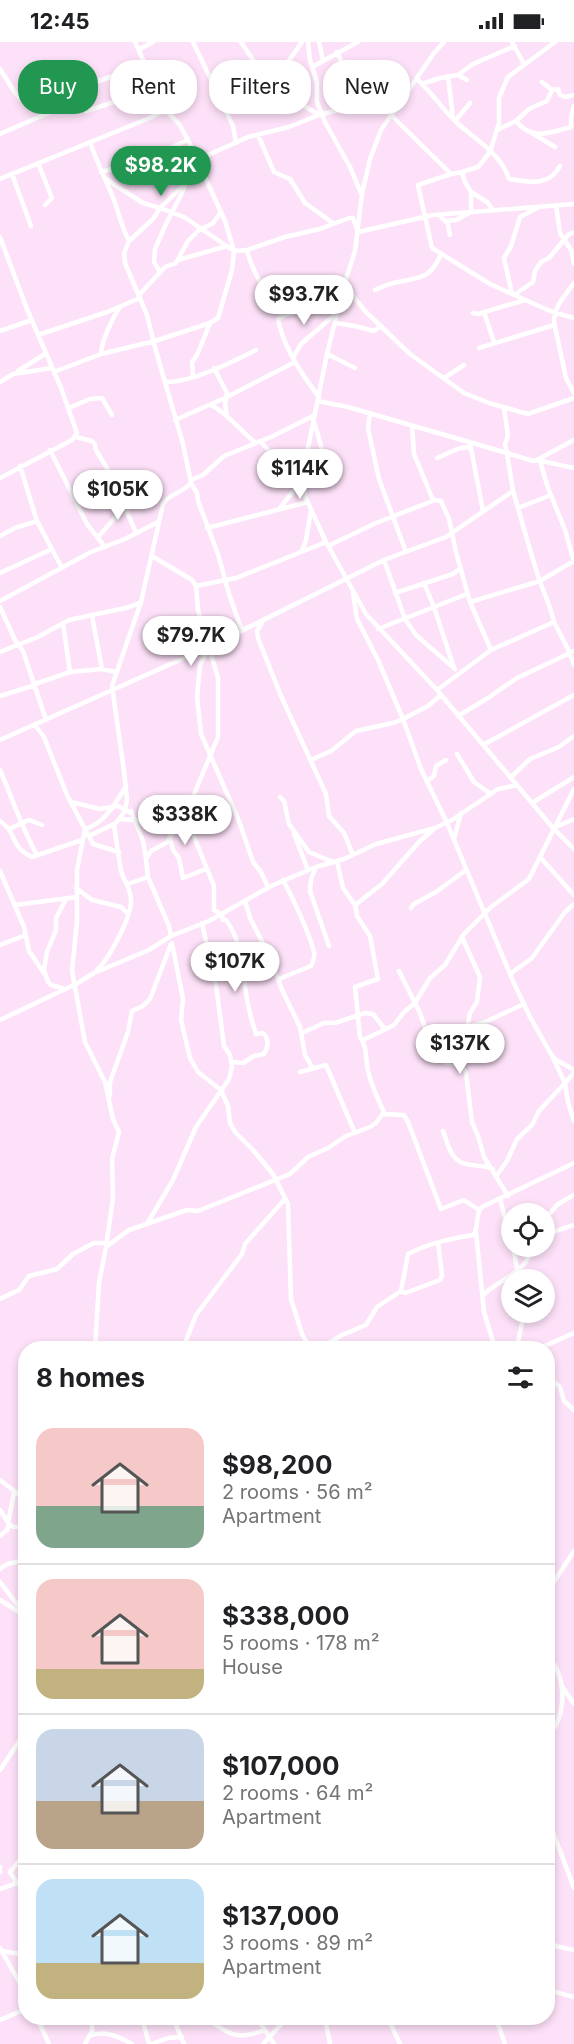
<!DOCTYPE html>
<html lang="en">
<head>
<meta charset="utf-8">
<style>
  body { margin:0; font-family:Inter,sans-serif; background:#f2f2f2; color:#202124; height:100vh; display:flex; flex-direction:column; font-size:22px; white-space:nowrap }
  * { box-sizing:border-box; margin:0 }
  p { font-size:20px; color:#757577 }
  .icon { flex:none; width:33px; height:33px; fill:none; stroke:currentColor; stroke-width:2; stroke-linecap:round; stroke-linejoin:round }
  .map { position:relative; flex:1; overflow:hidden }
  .panel { position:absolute; left:18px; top:1299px; width:537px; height:684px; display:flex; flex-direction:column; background:#fff; border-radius:24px; box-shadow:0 3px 9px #0003 }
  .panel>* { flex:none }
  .top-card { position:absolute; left:18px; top:18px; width:538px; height:54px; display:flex; gap:12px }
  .buttons { position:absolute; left:501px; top:1161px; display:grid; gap:12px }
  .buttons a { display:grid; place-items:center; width:54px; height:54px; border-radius:50%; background:#fff; box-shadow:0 3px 9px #0003; font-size:30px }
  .price { position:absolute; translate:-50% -51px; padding:0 14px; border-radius:21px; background:#fff; color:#222; font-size:20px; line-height:39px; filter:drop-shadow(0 2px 3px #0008) }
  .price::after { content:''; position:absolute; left:50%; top:36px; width:18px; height:14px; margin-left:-9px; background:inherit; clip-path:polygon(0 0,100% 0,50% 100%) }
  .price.on { background:#229752; color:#fff }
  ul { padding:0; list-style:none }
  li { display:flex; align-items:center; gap:18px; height:150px; padding:0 18px }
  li+li { border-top:2px solid #e0e0e0 }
  li span { display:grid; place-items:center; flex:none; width:168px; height:120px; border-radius:18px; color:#555 }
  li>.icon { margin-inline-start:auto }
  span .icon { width:72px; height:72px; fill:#fffc; stroke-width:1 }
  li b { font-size:26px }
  h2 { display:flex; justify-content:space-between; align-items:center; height:72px; padding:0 18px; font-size:26px }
  .pill { padding:0 21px; border-radius:24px; background:#fff; box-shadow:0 3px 9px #0003; font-size:21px; line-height:54px }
  .pill.on { background:#229752; color:#fff }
  .status { display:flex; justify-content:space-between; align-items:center; height:42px; padding:0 30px; background:#fff; direction:ltr }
  .status svg { height:16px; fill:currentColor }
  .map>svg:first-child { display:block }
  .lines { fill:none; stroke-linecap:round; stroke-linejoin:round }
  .minor { stroke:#fff; stroke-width:4.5 }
</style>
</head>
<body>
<div class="status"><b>12:45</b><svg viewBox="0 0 49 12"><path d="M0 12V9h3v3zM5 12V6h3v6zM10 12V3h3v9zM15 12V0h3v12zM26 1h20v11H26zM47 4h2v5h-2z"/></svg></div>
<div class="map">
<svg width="574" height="2002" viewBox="0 0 574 2002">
  <rect width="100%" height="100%" fill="#fde1f8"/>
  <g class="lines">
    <path class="minor" d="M193 0 233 84 236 101
      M241 0 275 51 298 60 319 73
      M308 0 310 18 317 41V60L325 80 350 125 361 151
      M319 0 323 18
      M444 0 434 11 381 88 370 117 362 152 355 209 344 243 327 312 308 406 304 426 305 454 326 500 366 572 437 648 553 786 574 807
      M512 0 524 22
      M140 7 153 0
      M312 25 358 0
      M0 27C21 59 16 63 56 66
      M458 33 473 22 515 4
      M263 34H278L302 0
      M448 34 453 76
      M417 37C431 50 442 66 455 79 474 97 501 111 509 137 529 140 549 145 560 124
      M542 40 552 48 558 47 560 53 565 55 574 53
      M422 42 440 36 458 33 467 38
      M76 59 93 41 116 33 120 35 129 56
      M392 74 451 132 462 130
      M455 79 470 61
      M516 79 529 67 547 59 552 48
      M497 88 516 79C532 99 549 91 571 85V75L574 64
      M532 91 555 105
      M0 92 76 59 83 68 87 69 156 46
      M258 93 274 130 290 137 305 161 333 181
      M38 121 52 156 45 163
      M101 130 138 120 188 98
      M12 132 31 184
      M451 132 418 143 432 206 490 242 550 269 574 276
      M0 137 152 75 165 67
      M106 137 143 161 160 166 184 143
      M471 150 487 160 493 168
      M556 163 560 191 571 208 574 222
      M439 173 448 182 450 193
      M446 179 456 178 471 170V150L465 140 462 130 478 125 490 110 499 81V56L508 35 555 0
      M0 195 27 267 61 346 77 391 72 398 0 436
      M129 199 153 177 160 166 184 175 234 209 247 208 285 195 320 187 349 176H353L358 190 433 173 574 162
      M247 208C253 233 268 253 282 274
      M178 218 227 204
      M160 230 154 220 155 207 166 182 182 151 191 126 197 118 248 95 289 85 319 73 346 66 351 61 352 55 350 40 337 10
      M574 241C565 254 554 264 554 280L566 336 574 351
      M344 243 366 270 410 312 464 351 489 361 528 372 574 356
      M375 248C382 245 390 241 398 240 422 235 430 237 441 212
      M512 252 504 216 511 204 520 175 539 165
      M139 253 165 225 176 221 188 199 198 189 213 181 221 170
      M514 253 533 240 535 229 541 220 549 216 569 192 574 190
      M484 270 494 300
      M473 271 478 272 525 258
      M335 281 355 284 374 289 381 284
      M0 289 32 278
      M38 293 107 270 140 256
      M479 306 554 283
      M101 312C101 300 113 275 120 265
      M327 312 355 326
      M293 316 301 302 338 270
      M214 326 227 351 225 363 227 374
      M18 329 45 312
      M54 330 101 312 155 299 210 281 218 276 232 228 234 209 225 179 188 98 179 82 165 67 135 0
      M193 334 192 320 197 313 210 281
      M444 336 464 323
      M0 340 13 332 52 326
      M165 340C191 341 232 320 256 308
      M319 355C302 333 283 305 278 277L287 272 312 268 342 249
      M318 359 348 365 507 411 505 402 508 394 504 366
      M211 363C229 372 240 389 256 401
      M69 366 90 357 102 356 112 373
      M370 371 368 386 379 437 406 510
      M175 378 225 356 295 320
      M313 378C321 397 322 420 335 436
      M412 384 414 412 433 458
      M76 395 92 399 95 402 96 408 113 436
      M260 399 275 415 290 425 304 441
      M470 401 483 469
      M50 408 87 482 105 505
      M437 416 460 406 470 405
      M537 418 574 398
      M540 419 548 446 565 488 574 520
      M20 424 37 479 62 526
      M191 438 203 433 224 414 271 395 315 373
      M191 441 197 451 198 459 218 512 229 552 242 589
      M513 449C522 479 530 510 540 540 545 553 551 566 554 580
      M73 456 113 436 122 457 120 470 98 495
      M122 458 136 491
      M280 466 294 448 299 437
      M518 466 551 453
      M207 486 308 460
      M0 494 15 486 37 479
      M328 504 376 481 435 458 441 459 449 477 456 510 470 560 540 539 574 519
      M302 509 306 498 311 468
      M384 518 405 577 416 593 455 627
      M0 531 52 507
      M424 541 434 565 454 626
      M196 544 236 536 326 500
      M353 551 357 577 378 618 403 677 421 727 447 781 513 939 530 975 551 1012 555 1017 574 1028
      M395 551 453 532 461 526
      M0 559 91 510 125 497 158 480
      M470 560 491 608
      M0 565 15 598 23 609 46 678
      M92 574 102 627
      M63 581 70 630
      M262 581 257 589 258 596 281 654 326 752 329 774 344 791 353 813
      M378 587 467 552
      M209 605 200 623 197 655 201 692 239 779 253 820 261 830 268 845
      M0 610 38 595 69 578 130 565 141 560
      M35 642 70 630 102 627 116 630
      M437 648 491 608 554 580 570 611 574 609
      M0 654 35 643
      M458 674 488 656 517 636 570 611 574 623
      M35 683 44 695 67 753 85 787 77 828V879L72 929 85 1000 105 1040 113 1077 119 1090 112 1117 113 1156 106 1205 99 1241 95 1306
      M0 698 209 605 384 518 446 495 513 449 507 411 533 419 537 418 574 426
      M483 703 574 653
      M457 712 474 740 491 752
      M311 718 331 709 356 689 393 681 403 677 428 664 441 653
      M0 728C12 756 22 786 37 813
      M511 735 530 717 559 705 574 694
      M427 739 434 734 436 724 446 718
      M280 755 284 759 289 782 309 810 333 820
      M71 760 100 767 118 764 131 771
      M532 761 574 735
      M131 769 143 799 146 817
      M170 774V797L173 808 179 816 183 836 206 827
      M120 777 148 779 167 774 184 776 188 780 214 844V868L222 873 223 878H226C241 898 242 922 245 945 247 961 251 977 256 992L263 991C269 997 269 1004 264 1012L254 1014 243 1021 232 1020
      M0 779C18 791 9 804 32 815L82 798
      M553 786 574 777
      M9 787 29 778 42 783
      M294 792 308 828
      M89 794 116 781 125 769 127 757 124 729 112 644 141 560 163 462C169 451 185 451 191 440L183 402 156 309 147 273 125 221 124 211 129 199C122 186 119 172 114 158 106 138 97 121 90 100
      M454 797 461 771
      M119 810 93 802 85 787C105 781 116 761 126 744
      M540 815 574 853
      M337 819 343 846 355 863
      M316 825 311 837 310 849 329 904
      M0 829 24 885 29 909 44 931
      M148 835 169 884 171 894
      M128 842 148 835 146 817 151 809 166 801 184 776 218 695V636L198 568 196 544 192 538 152 514
      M76 846 92 858 121 865 127 871
      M245 859 250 876 270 915 282 948 300 985 305 1013 312 1025
      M15 863 77 855
      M411 866 414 862 436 850 466 828
      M462 895 480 935 477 960 470 971 467 987 457 1001 460 1021 466 1031 472 1080 478 1094 484 1115 508 1154
      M172 901 183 957 181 978 190 1016 198 1030 221 1048 228 1064 230 1081 235 1090 253 1108 273 1132 288 1162 291 1257 302 1292 310 1306
      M0 903 26 893
      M97 928C109 917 131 876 131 859 131 845 123 839 121 828 118 813 116 797 114 782
      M399 929 420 971 435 1013C449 1028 463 1021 477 1011
      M510 932 532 916 565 870 574 862
      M279 937 311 924C313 920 315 915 314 910 310 893 292 854 283 838
      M65 947 51 943 48 940 44 928 47 910 56 888V876L66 857
      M0 978 76 942 94 931 149 908 171 894 209 879 271 844 316 825 344 817 376 802 435 786 452 778 498 747 517 743
      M468 985 485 980 524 962
      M302 991 324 981H335L365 971 373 972 384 986
      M363 998 394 983 404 970 415 961 430 936 445 923 464 892 491 865 529 837 574 747
      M300 1030 326 1023 355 1091
      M574 1031 565 1041 568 1060 574 1079
      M110 1053V1040L128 990 132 969 143 964 150 957 171 902
      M383 1072 404 1073 408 1080 441 1167 464 1158 479 1168
      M443 1089C446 1096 447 1102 450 1108 459 1128 475 1120 493 1127
      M497 1133 507 1119 517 1097 532 1083 539 1069 565 1041 553 1016
      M500 1157 512 1201
      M544 1178 558 1162 574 1153
      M147 1182 173 1138 196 1085 229 1037 232 1025 230 1013 224 1004 216 943 202 881
      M476 1190 484 1270 495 1306
      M544 1193 574 1183
      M513 1204 519 1238
      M106 1205 129 1188 187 1168 198 1169 290 1132 308 1115 328 1106 346 1094 370 1085 376 1081 384 1070C378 1058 373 1046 369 1033 365 1021 368 1005 360 995L355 945 378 937 370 894 357 874 355 863 382 842 419 800 435 786
      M401 1249 405 1251 440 1238 442 1233 438 1200
      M483 1253C501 1236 528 1231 532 1204
      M0 1257 19 1248 29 1234 57 1227 73 1212 94 1201H107
      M417 1305V1306
      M183 1306 196 1273 242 1212 245 1202 285 1157
      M321 1306 342 1293 366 1283 377 1265 401 1249 408 1212C429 1201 450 1197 473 1193 480 1185 474 1173 482 1165L574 1121
      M517 1306 524 1270
      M540 1306 574 1291
      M548 1335 560 1345 564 1359 574 1368
      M0 1438 26 1458
      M14 1451 8 1481 13 1485H26
      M0 1468 9 1482 7 1488 0 1494
      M0 1527 7 1522 26 1518
      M0 1540 26 1574
      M548 1549 574 1509
      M0 1558 24 1573
      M548 1615C567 1632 567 1677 548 1693
      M562 1644 574 1662
      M0 1728 20 1698 21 1687 26 1683
      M548 1777 574 1846
      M0 1825V1830
      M21 1840 26 1850
      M22 1840H16L10 1830 26 1811
      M0 1847 26 1838
      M548 1899 556 1904 574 1908
      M0 1906 26 1952
      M2 1909 26 1913
      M548 1950 552 1949 574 1955
      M37 1976 49 2002
      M142 1976 149 2002
      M173 1976 184 2002
      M204 1976C212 1979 217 1984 224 1988 238 1997 250 1993 265 1988
      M257 1976 274 2002
      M325 1976 330 2002
      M388 1976 400 2002
      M496 1976 505 2002
      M0 1978 26 1967
      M89 1994C105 1988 117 1994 132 2002
      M85 2002 92 1989V1976
      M151 2002 168 1996 182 1995
      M263 2002 287 1976"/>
  </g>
</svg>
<div class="buttons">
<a><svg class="icon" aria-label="locate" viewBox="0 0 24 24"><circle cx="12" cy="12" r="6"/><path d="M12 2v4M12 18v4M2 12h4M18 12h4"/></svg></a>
<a><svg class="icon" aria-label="layers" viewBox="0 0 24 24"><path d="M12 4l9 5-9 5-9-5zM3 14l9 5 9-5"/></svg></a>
</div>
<b class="price on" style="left:161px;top:155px">$98.2K</b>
<b class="price" style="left:304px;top:284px">$93.7K</b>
<b class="price" style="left:300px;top:458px">$114K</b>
<b class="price" style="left:118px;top:479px">$105K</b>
<b class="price" style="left:191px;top:625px">$79.7K</b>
<b class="price" style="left:185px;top:804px">$338K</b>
<b class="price" style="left:235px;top:951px">$107K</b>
<b class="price" style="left:460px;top:1033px">$137K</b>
<div class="top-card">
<a class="pill on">Buy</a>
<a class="pill">Rent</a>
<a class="pill">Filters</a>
<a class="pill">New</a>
</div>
<section class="panel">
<h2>8 homes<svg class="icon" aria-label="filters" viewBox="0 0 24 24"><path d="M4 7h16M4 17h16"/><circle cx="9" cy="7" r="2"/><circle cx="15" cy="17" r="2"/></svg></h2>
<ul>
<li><span style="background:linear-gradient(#f6c9c9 65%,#7fa58c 0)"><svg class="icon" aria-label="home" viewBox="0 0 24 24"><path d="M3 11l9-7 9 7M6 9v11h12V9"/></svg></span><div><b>$98,200</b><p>2 rooms · 56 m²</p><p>Apartment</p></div></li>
<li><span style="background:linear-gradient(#f6c9c9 75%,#c2b280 0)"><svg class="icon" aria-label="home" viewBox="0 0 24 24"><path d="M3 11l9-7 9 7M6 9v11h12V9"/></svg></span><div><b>$338,000</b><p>5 rooms · 178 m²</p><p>House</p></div></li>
<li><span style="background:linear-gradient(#c9d6e8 60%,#b9a48a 0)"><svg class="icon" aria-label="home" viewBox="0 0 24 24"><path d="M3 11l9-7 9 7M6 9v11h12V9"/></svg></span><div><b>$107,000</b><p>2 rooms · 64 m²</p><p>Apartment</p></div></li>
<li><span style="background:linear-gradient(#bfe0f5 70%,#c2b280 0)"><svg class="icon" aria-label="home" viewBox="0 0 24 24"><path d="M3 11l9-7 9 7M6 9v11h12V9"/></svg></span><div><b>$137,000</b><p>3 rooms · 89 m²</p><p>Apartment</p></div></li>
</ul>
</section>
</div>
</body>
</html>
